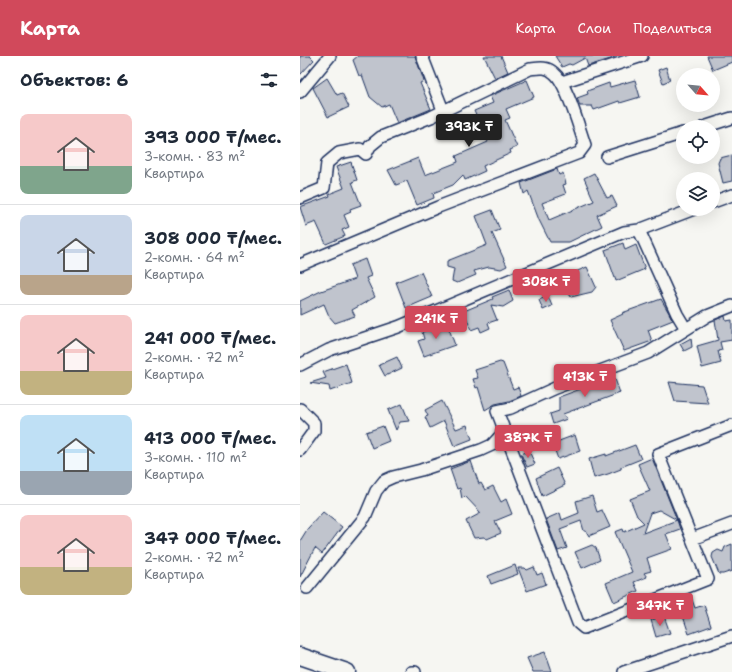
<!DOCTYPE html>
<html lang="ru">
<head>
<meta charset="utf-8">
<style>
  body { margin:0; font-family:"Shantell Sans",sans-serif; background:#f2f2f3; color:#1f2937; height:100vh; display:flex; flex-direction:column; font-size:15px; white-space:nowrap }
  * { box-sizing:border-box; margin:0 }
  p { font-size:13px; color:#747a83 }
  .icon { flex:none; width:22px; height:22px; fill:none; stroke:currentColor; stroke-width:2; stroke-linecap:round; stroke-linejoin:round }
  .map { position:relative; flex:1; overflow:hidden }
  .drawer { display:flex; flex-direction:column; background:#fff; width:300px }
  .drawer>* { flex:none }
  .needle { width:26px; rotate:117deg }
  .tools { position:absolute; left:376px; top:12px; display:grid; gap:8px }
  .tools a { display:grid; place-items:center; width:44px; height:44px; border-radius:50%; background:#fff; box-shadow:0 4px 16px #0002; font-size:20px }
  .price { position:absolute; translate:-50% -34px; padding:0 9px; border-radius:4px; background:#d1495b; color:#fff; font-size:13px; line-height:26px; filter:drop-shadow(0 1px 2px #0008) }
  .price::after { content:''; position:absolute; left:50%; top:24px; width:12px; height:9px; margin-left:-6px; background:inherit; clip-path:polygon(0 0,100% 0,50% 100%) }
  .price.active { background:#222; color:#fff }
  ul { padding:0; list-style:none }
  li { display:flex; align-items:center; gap:12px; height:100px; padding:0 20px }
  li+li { border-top:1px solid #e0e1e3 }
  li span { display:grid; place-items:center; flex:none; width:112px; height:80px; border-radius:8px; color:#555 }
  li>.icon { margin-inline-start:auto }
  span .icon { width:48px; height:48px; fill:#fffc; stroke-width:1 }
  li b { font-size:17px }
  h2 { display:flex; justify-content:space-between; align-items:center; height:48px; padding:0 20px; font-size:17px }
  header { display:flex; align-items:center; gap:24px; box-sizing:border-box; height:56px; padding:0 20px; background:#d1495b; color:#fff }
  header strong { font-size:19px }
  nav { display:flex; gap:22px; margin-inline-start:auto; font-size:14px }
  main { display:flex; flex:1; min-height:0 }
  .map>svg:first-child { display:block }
  .building { fill:#c0c4cd; stroke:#1b2f5e }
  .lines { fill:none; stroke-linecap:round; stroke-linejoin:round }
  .minor-casing { stroke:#1b2f5e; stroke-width:14 }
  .secondary-casing { stroke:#1b2f5e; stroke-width:19 }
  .minor { stroke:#f6f6f2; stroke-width:11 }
  .secondary { stroke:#f6f6f2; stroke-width:16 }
</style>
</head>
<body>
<header>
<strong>Карта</strong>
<nav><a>Карта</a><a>Слои</a><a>Поделиться</a></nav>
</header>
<main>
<section class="drawer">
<h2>Объектов: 6<svg class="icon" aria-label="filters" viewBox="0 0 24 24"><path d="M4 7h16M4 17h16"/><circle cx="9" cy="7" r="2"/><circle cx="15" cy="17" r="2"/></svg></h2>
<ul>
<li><span style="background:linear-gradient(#f6c9c9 65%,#7fa58c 0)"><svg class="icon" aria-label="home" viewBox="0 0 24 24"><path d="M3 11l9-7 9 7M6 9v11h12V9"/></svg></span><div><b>393 000 ₸/мес.</b><p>3-комн. · 83 m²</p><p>Квартира</p></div></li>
<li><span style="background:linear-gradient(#c9d6e8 75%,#b9a48a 0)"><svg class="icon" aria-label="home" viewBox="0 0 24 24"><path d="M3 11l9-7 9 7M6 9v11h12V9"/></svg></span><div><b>308 000 ₸/мес.</b><p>2-комн. · 64 m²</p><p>Квартира</p></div></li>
<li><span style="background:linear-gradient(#f6c9c9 70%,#c2b280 0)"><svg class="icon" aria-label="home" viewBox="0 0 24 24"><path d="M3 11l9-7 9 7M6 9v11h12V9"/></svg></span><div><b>241 000 ₸/мес.</b><p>2-комн. · 72 m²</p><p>Квартира</p></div></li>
<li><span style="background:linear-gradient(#bfe0f5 70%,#9aa5b1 0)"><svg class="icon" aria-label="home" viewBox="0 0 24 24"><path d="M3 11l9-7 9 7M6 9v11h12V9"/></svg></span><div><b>413 000 ₸/мес.</b><p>3-комн. · 110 m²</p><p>Квартира</p></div></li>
<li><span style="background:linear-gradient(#f6c9c9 65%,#c2b280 0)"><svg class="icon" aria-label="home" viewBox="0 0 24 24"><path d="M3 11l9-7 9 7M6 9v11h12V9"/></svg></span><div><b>347 000 ₸/мес.</b><p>2-комн. · 72 m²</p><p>Квартира</p></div></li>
</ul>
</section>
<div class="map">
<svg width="432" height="616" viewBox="0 0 432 616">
  <rect width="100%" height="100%" fill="#f6f6f2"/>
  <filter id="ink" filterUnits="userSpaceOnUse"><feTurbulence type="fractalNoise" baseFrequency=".025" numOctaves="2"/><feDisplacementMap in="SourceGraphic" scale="8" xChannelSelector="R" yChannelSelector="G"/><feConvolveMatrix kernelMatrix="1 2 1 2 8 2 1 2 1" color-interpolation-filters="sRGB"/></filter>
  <g filter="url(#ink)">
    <path class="building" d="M0 0H10L14 4 0 19Z
      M58 0H115L124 25 120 27 131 53 97 67 89 48 82 51 70 41 62 19 59 20 53 4Z
      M184 0H201L208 16 195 22Z
      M255 0H314V2L288 10 285 2 272 9 269 8 262 11Z
      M407 0H432V6L413 14Z
      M366 11 370 24 363 27 358 14Z
      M27 22 37 39 42 37 49 51 28 61 13 32Z
      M227 24 234 41 206 53 210 62 205 64 217 91 210 94 211 97 183 110 185 115 165 124 163 119 153 129 133 137 134 142 117 149 107 125 96 129 88 114 118 102 125 119 158 106 156 100 188 86 174 55 193 47 190 40Z
      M335 24 340 41 320 47 319 45 294 54 292 50H280L277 42 288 38 287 35 309 27 310 31Z
      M432 99V125L423 127 418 107 420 102Z
      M51 106 57 124 52 126 61 149 50 153 51 156 44 159 49 171 42 174 45 180 26 188 16 166 6 170 0 151 30 140 29 138 44 132 36 111Z
      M257 113 259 119 263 117 266 128 263 129 266 138 242 147 249 164 294 145 284 122 294 117 307 142 312 140 317 150 297 159 302 170 269 186H250L239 164 228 135 224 138 221 127Z
      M192 154 200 174 192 177 207 210 201 213 189 211 174 215 176 219 157 227 152 225 154 213 147 211V205L187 189 176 160Z
      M323 187 325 194 336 189 345 213 316 225 305 194Z
      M65 203 71 220 66 222 75 241 52 254 55 260 35 267 29 260 24 248 0 259V245L21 235 55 223 50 209Z
      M287 211 296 231 292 236 271 241 263 227 268 224V219Z
      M121 216 132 241 106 252 96 226Z
      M209 234 213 245 203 251 191 249 197 264 188 267 190 272 181 276 179 271 171 274 164 255 193 243 192 241Z
      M248 240 252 250 243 254 239 244Z
      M361 243 373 264 348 274 352 285 324 295 310 264 323 258 322 257Z
      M425 260 426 265 432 264V284L420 286 422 294 418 295 421 307 402 312 397 290 418 284 415 264Z
      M143 268 148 270 155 289 124 300 118 285 124 283 122 276Z
      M391 282 392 291 384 295 380 288Z
      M97 301 102 312 85 320 79 309Z
      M200 306 203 307 213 333 218 331 221 340 209 345 195 348 185 354 178 331 176 332 173 323 178 322 175 314Z
      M46 308 52 327 30 335 29 330 10 327 26 322 23 316Z
      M308 323H315L320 337 263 358 267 363 253 368 250 358 259 355V341Z
      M369 326 402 329 408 347 375 345Z
      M142 345 156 373 167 369 172 383 154 390 144 365 130 372 125 361 128 360 125 354Z
      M102 348 109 365 100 366 96 374 88 354Z
      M83 370 89 385 72 392 66 376Z
      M275 379 280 395 258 403 254 392 258 390 259 385Z
      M335 389 341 403 321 411V413L308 418 294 422 289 403 306 398V400Z
      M229 395 235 408 227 411 221 398Z
      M352 402 377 464 359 454 350 457 343 477 377 464 380 473 366 478 372 493 347 502 351 515 344 517 347 521 334 526 338 535 314 546 306 527 332 516 315 476 323 473 324 476 344 467 337 460 330 443 350 435 338 408Z
      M171 405 179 428 181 427 185 434 193 430 201 446 206 443 212 458 195 465 201 477 187 483 184 481 174 482 166 465 181 457 165 440 162 443 160 432 157 433 150 413Z
      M257 412 265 429 242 440 236 422Z
      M292 440 297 456 302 454 310 471 289 480 286 475H284L281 465 260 473 267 492 258 495 246 463 260 457 262 464 279 457 276 445Z
      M23 456 42 471 22 498 15 492 0 521V485L8 472Z
      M432 488V515L423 518H419L412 501 413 497 418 494 423 496 425 491Z
      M292 489 296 492 300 504 282 512 275 496Z
      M215 509 218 518 191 528 188 520Z
      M234 511 237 519 242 517 246 528 227 535 218 512H225L227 514Z
      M390 538 395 552 404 549 411 570 389 578 382 557 385 556 380 541Z
      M364 560 370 577 356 581 351 564Z
      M245 596 252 616H233L227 602Z"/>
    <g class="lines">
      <defs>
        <path id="minor" d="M122 0 143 54
          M262 26 342 0
          M0 36 30 0
          M404 71 432 62
          M307 101 383 77
          M0 142 24 132 27 107 39 97 60 93 66 98 70 90 81 81 131 61 230 13C239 12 247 10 254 17 267 27 279 72 285 89L279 97 138 151 0 209
          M413 146 432 139
          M339 174 377 258 386 273
          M432 250 407 260 348 297 255 332 211 352 197 355 278 567 284 572 408 523 358 398 432 369
          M0 309 29 294 98 271 324 176 339 174 394 153
          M0 353 14 367V375L0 394
          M392 483 432 468
          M7 532 65 461 76 435 84 425 93 421 121 414 181 394 192 389 204 376
          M111 616H115
          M324 616 432 580"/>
        <path id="secondary" d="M0 600 47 616"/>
      </defs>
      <use href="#minor" class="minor-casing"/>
      <use href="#secondary" class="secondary-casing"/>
      <use href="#minor" class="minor"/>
      <use href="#secondary" class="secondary"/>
    </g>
  </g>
</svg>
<div class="tools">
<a><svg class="needle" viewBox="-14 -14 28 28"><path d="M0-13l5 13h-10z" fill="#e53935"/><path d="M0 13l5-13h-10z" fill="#747a83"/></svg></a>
<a><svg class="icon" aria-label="locate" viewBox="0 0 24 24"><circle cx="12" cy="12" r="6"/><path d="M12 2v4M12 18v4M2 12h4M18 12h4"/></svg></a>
<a><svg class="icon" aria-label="layers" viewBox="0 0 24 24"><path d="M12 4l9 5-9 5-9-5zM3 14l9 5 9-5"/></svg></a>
</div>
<b class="price active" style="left:169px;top:92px">393K ₸</b>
<b class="price" style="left:246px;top:247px">308K ₸</b>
<b class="price" style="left:136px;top:284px">241K ₸</b>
<b class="price" style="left:285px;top:342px">413K ₸</b>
<b class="price" style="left:228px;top:403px">387K ₸</b>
<b class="price" style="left:360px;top:571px">347K ₸</b>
</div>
</main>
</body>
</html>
